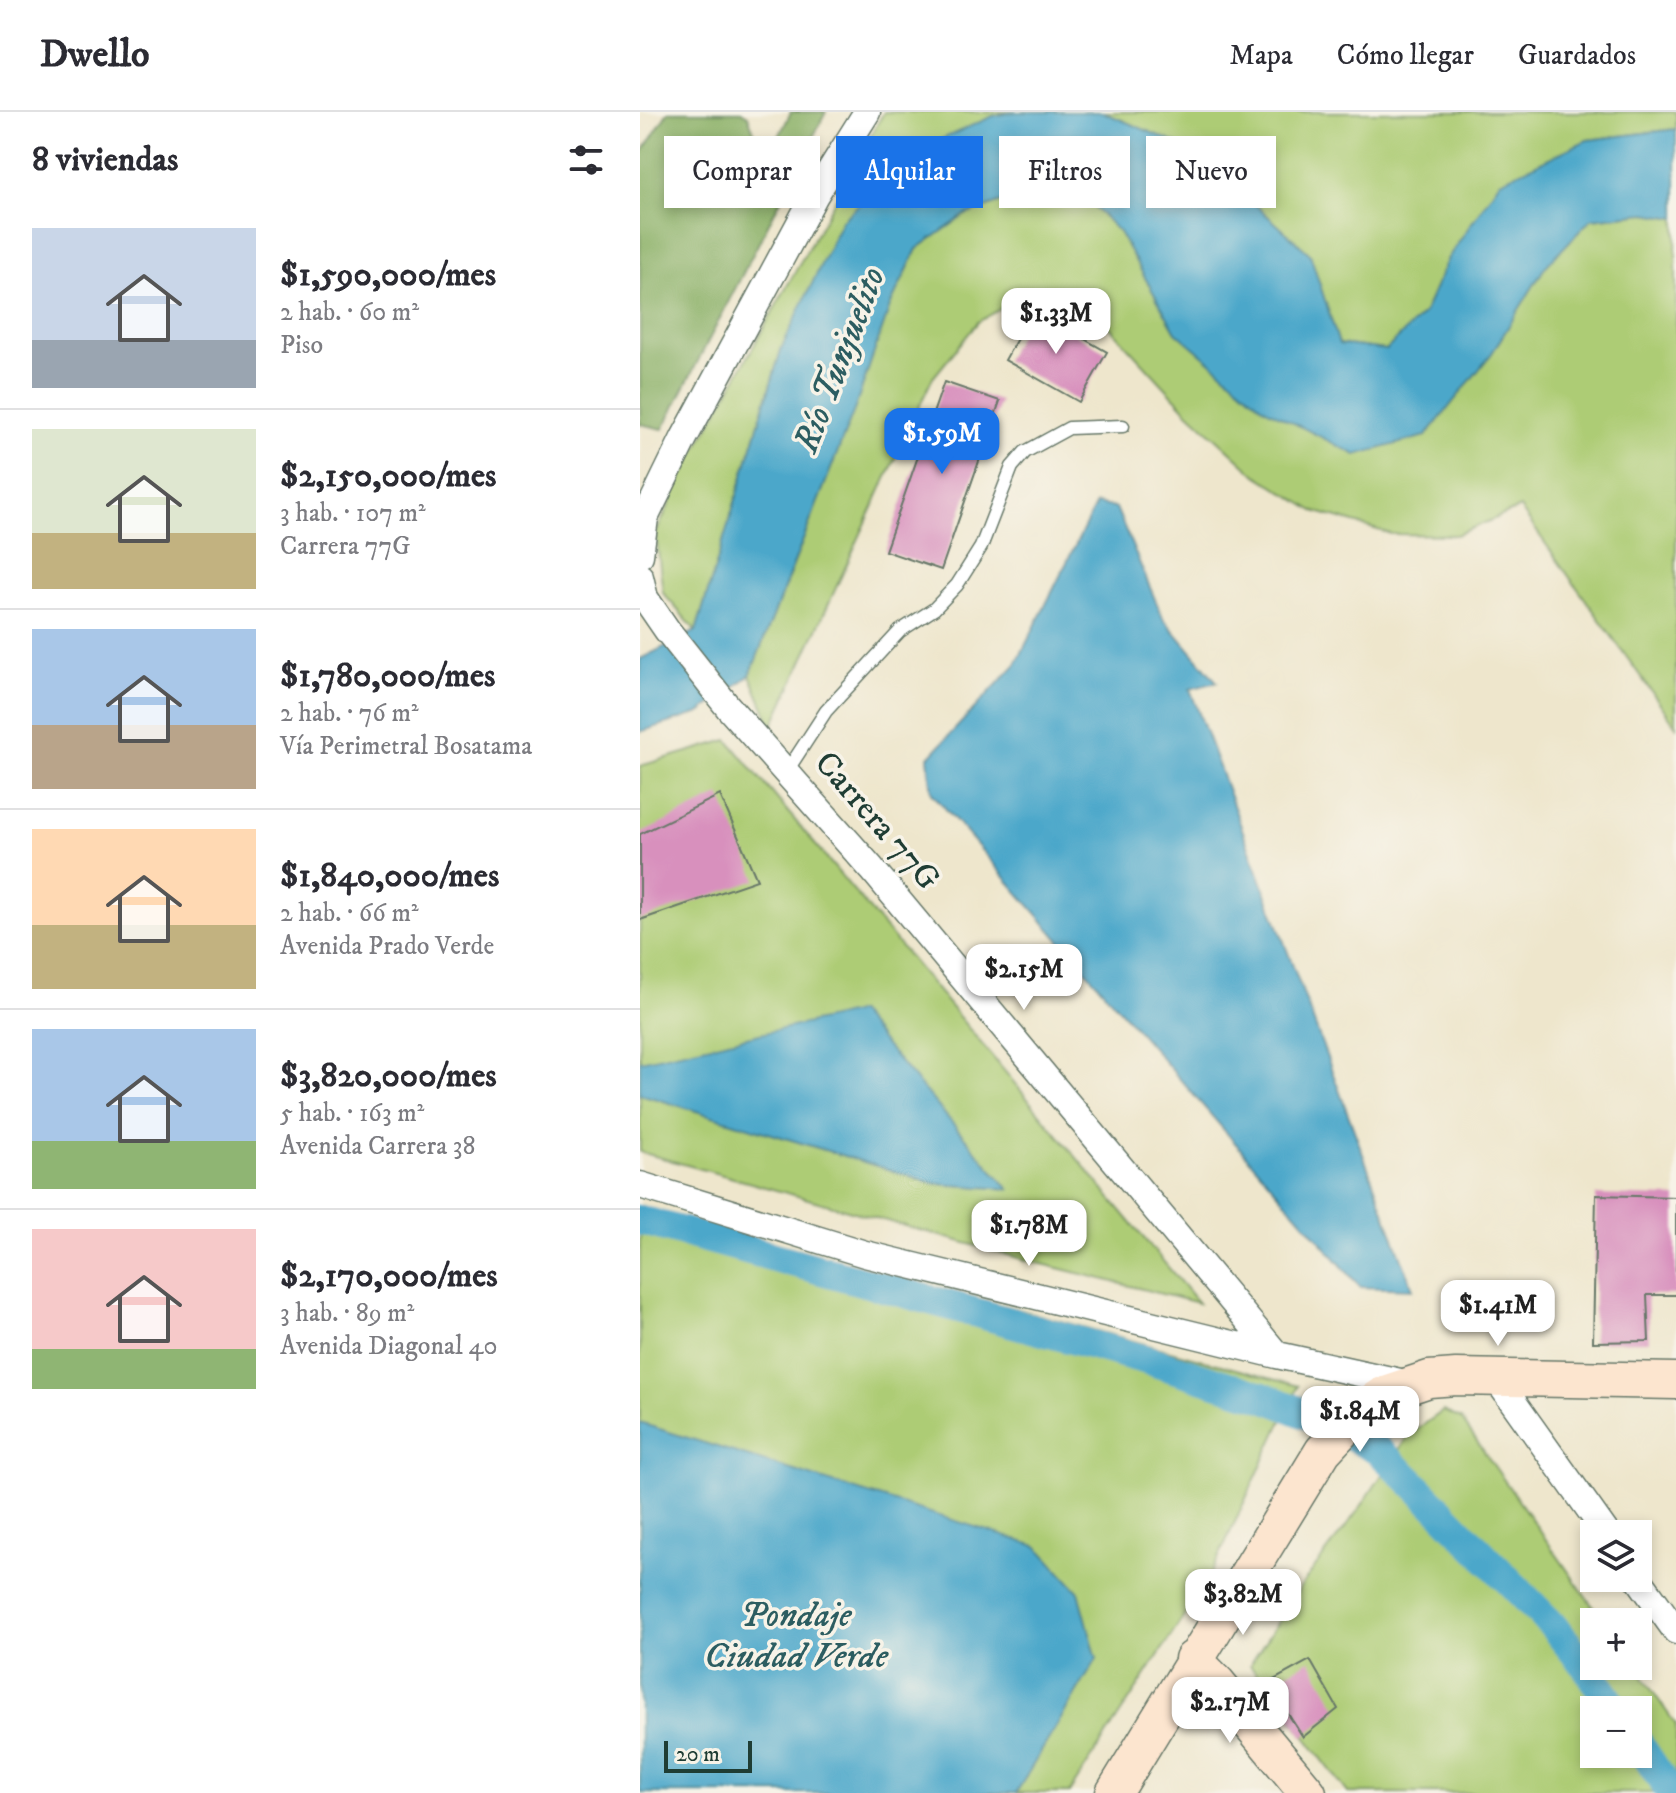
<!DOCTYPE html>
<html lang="es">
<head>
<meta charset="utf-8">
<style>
  body { margin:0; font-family:"IM FELL DW Pica",serif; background:#f2f2f3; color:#2b2b33; height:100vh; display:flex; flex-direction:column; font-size:30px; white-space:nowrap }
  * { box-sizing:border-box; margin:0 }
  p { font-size:26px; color:#7c7c81 }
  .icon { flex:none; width:44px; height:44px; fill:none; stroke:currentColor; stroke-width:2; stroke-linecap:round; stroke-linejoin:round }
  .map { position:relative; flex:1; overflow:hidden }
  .drawer { display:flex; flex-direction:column; background:#fff; width:640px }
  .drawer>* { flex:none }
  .hud { position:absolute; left:24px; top:24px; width:760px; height:72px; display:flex; gap:16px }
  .tools { position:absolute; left:940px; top:1408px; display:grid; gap:16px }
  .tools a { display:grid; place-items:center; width:72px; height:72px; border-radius:0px; background:#fff; box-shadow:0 4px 12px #0003; font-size:40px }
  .scale { position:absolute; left:24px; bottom:20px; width:88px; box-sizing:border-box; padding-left:8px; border:4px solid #1f3d34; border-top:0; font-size:22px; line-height:28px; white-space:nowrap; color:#1f3d34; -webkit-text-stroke:6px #f7f3e8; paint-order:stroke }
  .price { position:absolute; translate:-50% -68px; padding:0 18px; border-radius:16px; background:#fff; color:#222; font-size:26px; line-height:52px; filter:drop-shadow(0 2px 4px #0008) }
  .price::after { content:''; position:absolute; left:50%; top:48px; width:24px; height:18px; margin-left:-12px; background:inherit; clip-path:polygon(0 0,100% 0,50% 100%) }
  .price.selected { background:#1a73e8; color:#fff }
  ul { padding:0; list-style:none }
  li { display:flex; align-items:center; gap:24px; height:200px; padding:0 32px }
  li+li { border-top:2px solid #e1e1e2 }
  li span { display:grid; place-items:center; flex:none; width:224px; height:160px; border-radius:0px; color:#555 }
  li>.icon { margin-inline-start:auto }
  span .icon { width:96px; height:96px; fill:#fffc; stroke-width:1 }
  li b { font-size:34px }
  h2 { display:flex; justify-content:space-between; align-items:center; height:96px; padding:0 32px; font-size:34px }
  .chip { padding:0 28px; border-radius:0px; background:#fff; box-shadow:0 4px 12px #0003; font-size:28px; line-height:72px }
  .chip.selected { background:#1a73e8; color:#fff }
  header { display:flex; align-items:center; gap:48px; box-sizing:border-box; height:112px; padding:0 40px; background:#fff; border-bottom:2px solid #e1e1e2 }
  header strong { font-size:38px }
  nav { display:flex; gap:44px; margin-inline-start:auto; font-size:28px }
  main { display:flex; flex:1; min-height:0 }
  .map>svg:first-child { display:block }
  .green { fill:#adcc74; stroke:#668454; stroke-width:2; fill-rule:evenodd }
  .forest { fill:#8ab066; stroke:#54764d; stroke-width:2 }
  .water { fill:#4ca7ca; stroke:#36727f; stroke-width:2 }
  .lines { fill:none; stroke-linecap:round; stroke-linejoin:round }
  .canal { stroke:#4ca7ca; stroke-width:30 }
  .building { fill:#d890bd }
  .service-casing { stroke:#677869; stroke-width:15 }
  .minor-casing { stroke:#677869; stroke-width:29 }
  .secondary-casing { stroke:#677869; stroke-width:39 }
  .service { stroke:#fff; stroke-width:12 }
  .minor { stroke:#fff; stroke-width:26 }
  .secondary { stroke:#fce5cf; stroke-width:36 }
  .labels { text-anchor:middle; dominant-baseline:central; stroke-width:7; stroke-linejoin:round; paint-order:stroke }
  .street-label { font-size:34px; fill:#1f3d34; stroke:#f7f3e8 }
  .water-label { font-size:36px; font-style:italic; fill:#2c5d61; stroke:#f7f3e8 }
</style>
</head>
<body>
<header>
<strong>Dwello</strong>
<nav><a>Mapa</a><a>Cómo llegar</a><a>Guardados</a></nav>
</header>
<main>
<section class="drawer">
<h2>8 viviendas<svg class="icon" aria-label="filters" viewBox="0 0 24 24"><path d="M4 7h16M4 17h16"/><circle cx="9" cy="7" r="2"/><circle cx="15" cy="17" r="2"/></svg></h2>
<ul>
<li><span style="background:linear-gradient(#c9d6e8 70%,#9aa5b1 0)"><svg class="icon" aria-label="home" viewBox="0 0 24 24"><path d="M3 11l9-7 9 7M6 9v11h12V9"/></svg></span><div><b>$1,590,000/mes</b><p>2 hab. · 60 m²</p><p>Piso</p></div></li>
<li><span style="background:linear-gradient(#dfe7d0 65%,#c2b280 0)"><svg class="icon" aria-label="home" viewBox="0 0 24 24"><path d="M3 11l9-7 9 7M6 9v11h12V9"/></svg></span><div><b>$2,150,000/mes</b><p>3 hab. · 107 m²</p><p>Carrera 77G</p></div></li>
<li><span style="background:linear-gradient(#a9c7e8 60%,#b9a48a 0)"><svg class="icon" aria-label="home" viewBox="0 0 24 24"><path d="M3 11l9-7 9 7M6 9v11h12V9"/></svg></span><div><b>$1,780,000/mes</b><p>2 hab. · 76 m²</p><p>Vía Perimetral Bosatama</p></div></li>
<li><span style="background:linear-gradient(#ffd9b3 60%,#c2b280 0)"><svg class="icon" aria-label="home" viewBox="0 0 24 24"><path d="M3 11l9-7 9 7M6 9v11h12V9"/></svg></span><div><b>$1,840,000/mes</b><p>2 hab. · 66 m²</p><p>Avenida Prado Verde</p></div></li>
<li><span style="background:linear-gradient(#a9c7e8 70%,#8fb573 0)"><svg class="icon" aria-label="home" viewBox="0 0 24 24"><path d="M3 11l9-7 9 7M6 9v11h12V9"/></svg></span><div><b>$3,820,000/mes</b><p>5 hab. · 163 m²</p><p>Avenida Carrera 38</p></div></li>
<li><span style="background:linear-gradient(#f6c9c9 75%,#8fb573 0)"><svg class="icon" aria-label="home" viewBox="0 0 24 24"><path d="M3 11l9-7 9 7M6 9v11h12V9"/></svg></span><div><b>$2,170,000/mes</b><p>3 hab. · 89 m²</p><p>Avenida Diagonal 40</p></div></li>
</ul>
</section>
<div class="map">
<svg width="1036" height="1681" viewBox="0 0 1036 1681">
  <rect width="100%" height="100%" fill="#f7f3e8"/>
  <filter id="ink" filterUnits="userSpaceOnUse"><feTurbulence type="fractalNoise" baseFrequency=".0125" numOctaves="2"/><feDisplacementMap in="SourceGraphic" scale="16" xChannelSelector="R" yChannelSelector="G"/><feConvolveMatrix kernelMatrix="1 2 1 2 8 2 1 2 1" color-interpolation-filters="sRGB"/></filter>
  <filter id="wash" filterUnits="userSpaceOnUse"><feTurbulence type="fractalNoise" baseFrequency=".006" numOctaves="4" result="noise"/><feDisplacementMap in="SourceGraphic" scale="32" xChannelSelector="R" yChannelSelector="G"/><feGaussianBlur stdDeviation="1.8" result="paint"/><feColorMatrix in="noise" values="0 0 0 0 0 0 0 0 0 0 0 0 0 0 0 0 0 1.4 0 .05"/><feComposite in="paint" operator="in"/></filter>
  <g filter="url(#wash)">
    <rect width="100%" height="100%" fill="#eee6cc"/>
    <path class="green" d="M244 0H374L353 4 142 235 56 519 23 481 16 421 48 352Z
      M463 0H1036V17L947 28 808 146 784 201 746 238 699 232 670 142 557 40Z
      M439 79 479 120 536 220 786 324 852 241 905 155 951 107 1006 101 1036 106V614L880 396 816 423 751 422 674 399 615 362 548 300 465 210 431 192 386 182 338 210 292 267 132 615 110 563 216 293 250 194 277 137 325 103 364 89Z
      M88 628 558 1191 390 1149 0 1040V654Z
      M0 1094 658 1274 570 1464 429 1681H0Z
      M803 1299 821 1307 964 1510H954V1554H995L1036 1613V1681H708L610 1553 661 1474 720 1396 768 1324ZM954 1598H998V1642H954Z"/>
    <path class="forest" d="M28 0H101L108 4 126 51 151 0H186L23 317 0 312V44Z"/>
    <path class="water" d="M374 0H463L557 40 670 142 699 232 746 238 784 201 808 146 860 69 947 28 1036 17V106L1006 101 951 107 905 155 852 241 786 324 716 343 624 296 536 220 479 120 439 79 364 89 325 103 277 137 250 194 216 293 110 563 60 601 0 620V547L56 519 142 235 202 108 275 39 353 4Z
      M456 392 476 396 523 506 577 570 550 577 773 1177 720 1175 292 681 288 646 376 552Z
      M217 900 369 1077 296 1072 0 982V949Z
      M0 1311 397 1434 439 1480 457 1547 376 1681H0Z"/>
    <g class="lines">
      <path class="canal" d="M0 1108 511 1249 629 1287 688 1311 739 1339 772 1370 913 1514 947 1556 976 1598
        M998 1631 1031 1681"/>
    </g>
    <g id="blocks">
      <path class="building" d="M393 198 467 240 439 290 365 248Z
        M304 270 360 289 301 458 245 439Z
        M80 683 117 768 0 808V722Z
        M956 1083 1036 1085V1183H1007L1009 1229 953 1230Z
        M670 1548 698 1597 663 1625 628 1571Z"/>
    </g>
  </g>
  <g filter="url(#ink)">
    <use href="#blocks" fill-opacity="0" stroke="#677869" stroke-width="2"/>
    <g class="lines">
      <defs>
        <path id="service" d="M147 659 186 599 260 519 294 497 317 473 341 435 372 355 385 340 429 316 483 314"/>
        <path id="minor" d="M0 443 5 406 44 326 175 83 227 0
          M0 465 5 486 27 518 88 595 232 757 637 1243
          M0 1073 225 1142 637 1243 769 1272
          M856 1266 967 1422
          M998 1466 1036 1519"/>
        <path id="secondary" d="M553 1547 577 1571 668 1681
          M474 1681 683 1339 723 1296 744 1282 789 1267 816 1265 1036 1269"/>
      </defs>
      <use href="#service" class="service-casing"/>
      <use href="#minor" class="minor-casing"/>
      <use href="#secondary" class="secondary-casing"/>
      <use href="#service" class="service"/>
      <use href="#minor" class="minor"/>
      <use href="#secondary" class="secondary"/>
    </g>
  </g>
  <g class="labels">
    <g class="street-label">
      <text transform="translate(237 709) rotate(49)">Carrera 77G</text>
    </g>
    <g class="water-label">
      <text transform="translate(200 248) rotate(-69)">Río Tunjuelito</text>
      <text x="156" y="1503">Pondaje<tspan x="156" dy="41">Ciudad Verde</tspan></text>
    </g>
  </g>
</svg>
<div class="tools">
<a><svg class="icon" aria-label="layers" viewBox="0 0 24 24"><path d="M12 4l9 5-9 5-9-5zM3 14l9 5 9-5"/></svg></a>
<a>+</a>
<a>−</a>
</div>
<div class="scale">20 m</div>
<b class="price" style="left:416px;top:244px">$1.33M</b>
<b class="price selected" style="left:302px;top:364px">$1.59M</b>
<b class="price" style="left:384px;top:900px">$2.15M</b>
<b class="price" style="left:389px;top:1156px">$1.78M</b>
<b class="price" style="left:858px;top:1236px">$1.41M</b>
<b class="price" style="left:720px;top:1342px">$1.84M</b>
<b class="price" style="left:603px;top:1525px">$3.82M</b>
<b class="price" style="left:590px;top:1633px">$2.17M</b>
<div class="hud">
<a class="chip">Comprar</a>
<a class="chip selected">Alquilar</a>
<a class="chip">Filtros</a>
<a class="chip">Nuevo</a>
</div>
</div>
</main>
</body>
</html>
